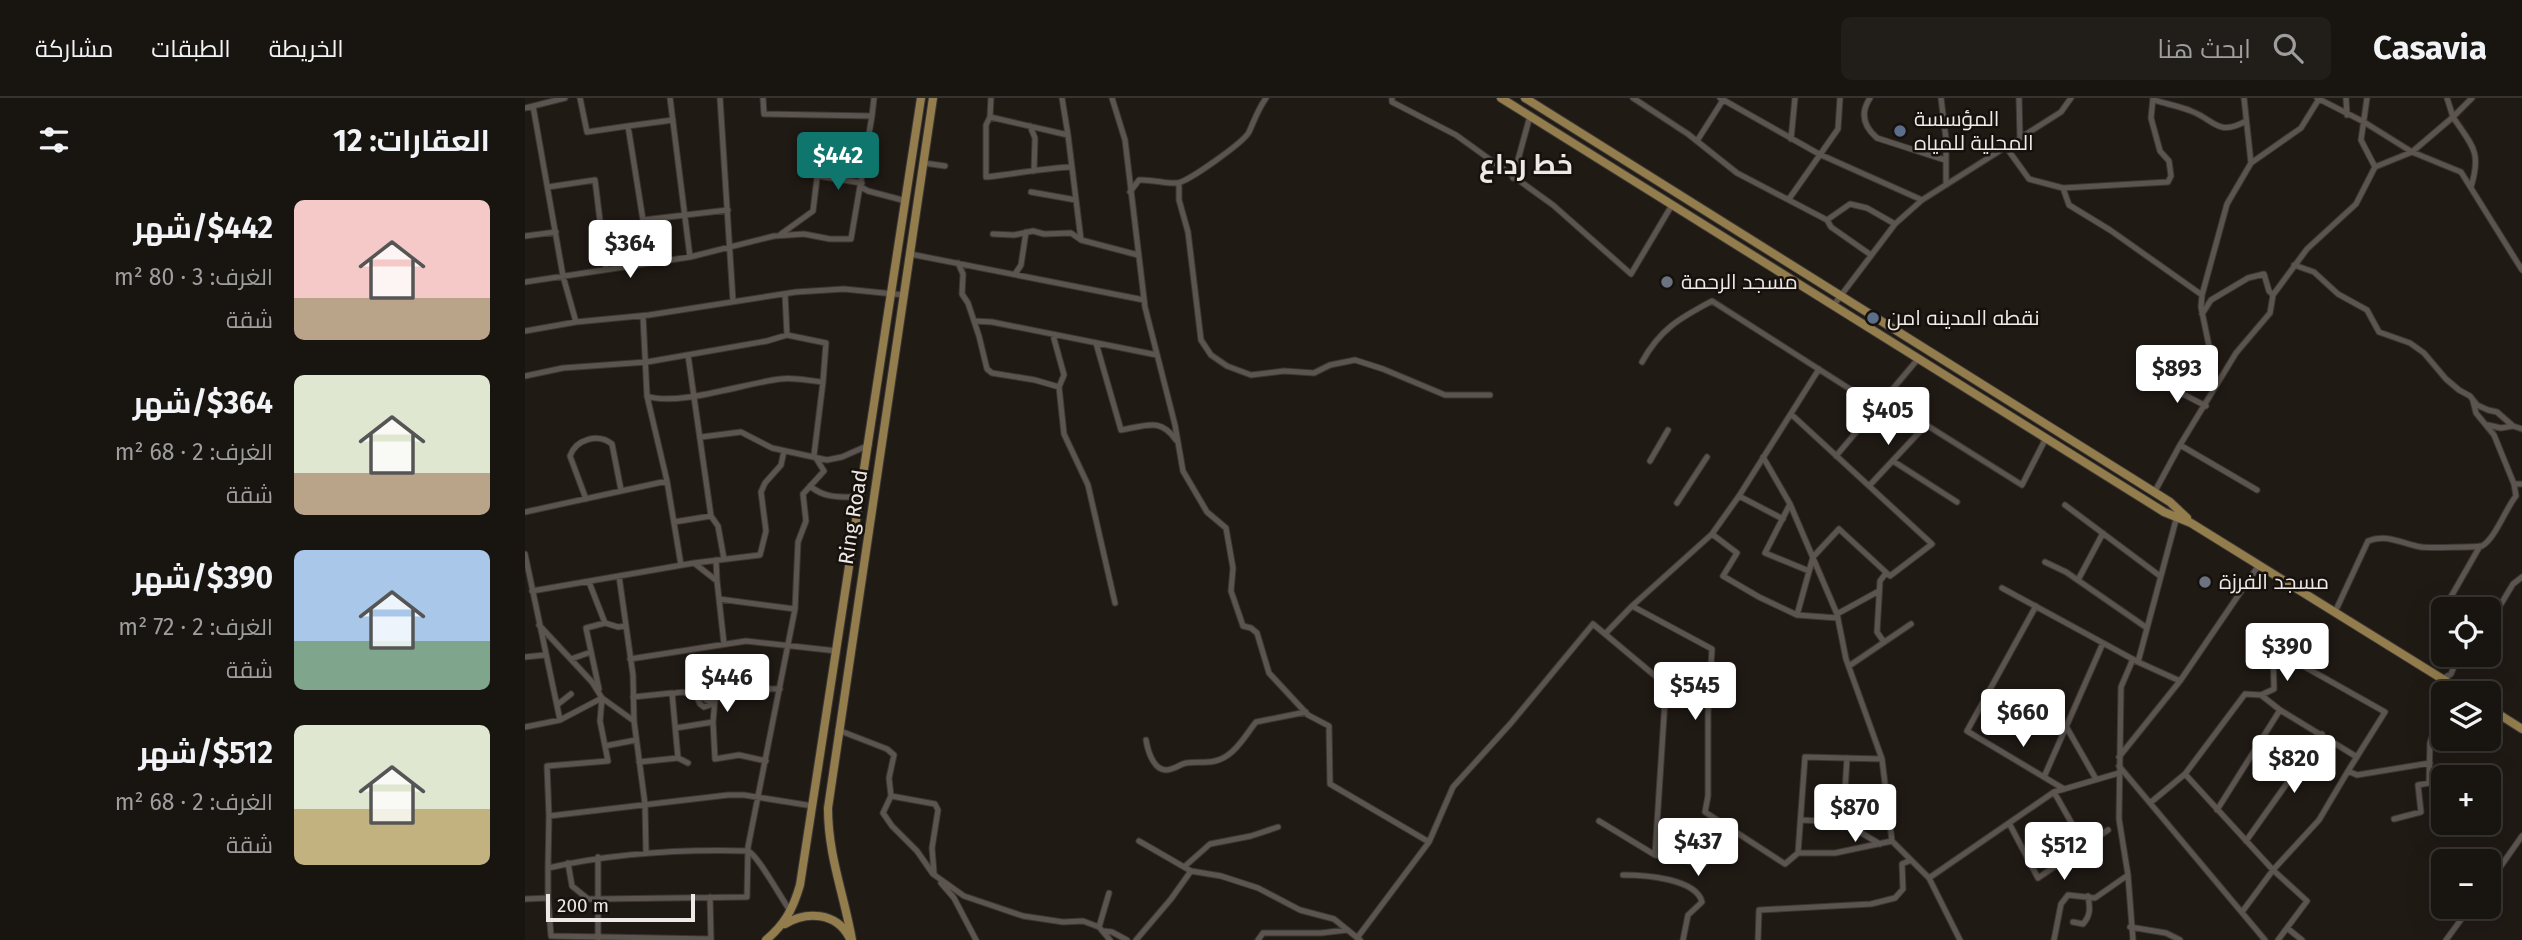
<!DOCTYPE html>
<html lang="ar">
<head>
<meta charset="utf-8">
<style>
  body { margin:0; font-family:"Fira Sans",Cairo,sans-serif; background:#211d19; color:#f1f3f6; direction:rtl; height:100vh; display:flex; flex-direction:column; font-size:26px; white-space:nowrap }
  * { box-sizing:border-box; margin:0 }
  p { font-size:23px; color:#9f9e9f }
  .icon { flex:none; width:38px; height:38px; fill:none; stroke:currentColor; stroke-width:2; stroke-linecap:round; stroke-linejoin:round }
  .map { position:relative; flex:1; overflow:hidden; direction:ltr }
  .details { display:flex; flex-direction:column; background:#181410; width:525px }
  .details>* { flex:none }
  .buttons { position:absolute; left:1906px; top:499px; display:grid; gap:14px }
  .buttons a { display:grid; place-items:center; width:70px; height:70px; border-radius:10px; background:#181410; box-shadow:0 7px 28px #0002,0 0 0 2px #363330; font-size:35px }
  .scale { position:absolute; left:21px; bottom:18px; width:149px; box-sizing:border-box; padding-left:7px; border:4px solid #eee9e6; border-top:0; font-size:19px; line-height:24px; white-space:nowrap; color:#eee9e6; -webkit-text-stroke:5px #16110c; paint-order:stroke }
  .price { position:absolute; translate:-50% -60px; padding:0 16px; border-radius:7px; background:#fff; color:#222; font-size:23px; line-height:46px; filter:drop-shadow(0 2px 4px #0008) }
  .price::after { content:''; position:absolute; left:50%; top:42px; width:21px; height:16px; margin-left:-10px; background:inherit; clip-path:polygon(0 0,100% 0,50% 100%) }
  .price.on { background:#0f766e; color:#fff }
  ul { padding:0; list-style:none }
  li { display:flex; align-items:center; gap:21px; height:175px; padding:0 35px }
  li span { display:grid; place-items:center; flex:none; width:196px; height:140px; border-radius:10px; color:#555 }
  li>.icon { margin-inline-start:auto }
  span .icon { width:84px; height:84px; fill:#fffc; stroke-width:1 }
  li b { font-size:30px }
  h2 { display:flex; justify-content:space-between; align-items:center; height:84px; padding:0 35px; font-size:30px }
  header { display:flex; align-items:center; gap:42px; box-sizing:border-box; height:98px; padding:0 35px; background:#181410; border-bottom:2px solid #363330 }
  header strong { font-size:33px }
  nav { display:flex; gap:38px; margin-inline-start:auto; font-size:24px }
  .search { width:490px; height:63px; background:#211d19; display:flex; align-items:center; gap:18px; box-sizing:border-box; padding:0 24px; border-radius:10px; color:#9f9e9f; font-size:26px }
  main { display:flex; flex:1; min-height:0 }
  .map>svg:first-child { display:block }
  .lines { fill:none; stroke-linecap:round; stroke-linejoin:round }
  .minor-casing { stroke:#3b3735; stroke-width:7 }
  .primary-casing { stroke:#3b3735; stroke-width:10 }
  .minor { stroke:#5c554f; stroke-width:5 }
  .primary { stroke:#947d4d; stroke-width:8 }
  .service-dot { fill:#5c6f8a; stroke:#16110c; stroke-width:2.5 }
  .worship-dot { fill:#6b7280; stroke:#16110c; stroke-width:2.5 }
  .labels { text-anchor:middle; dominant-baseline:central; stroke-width:5; stroke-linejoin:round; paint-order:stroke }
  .poi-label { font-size:21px; fill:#eee9e6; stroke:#16110c; text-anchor:start }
  .street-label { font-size:21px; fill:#eee9e6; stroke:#16110c }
  .district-label { font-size:28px; font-weight:bold; fill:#eee9e6; stroke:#16110c }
</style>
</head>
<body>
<header>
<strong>Casavia</strong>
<div class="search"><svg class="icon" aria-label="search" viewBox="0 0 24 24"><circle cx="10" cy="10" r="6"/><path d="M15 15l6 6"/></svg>ابحث هنا</div>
<nav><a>الخريطة</a><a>الطبقات</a><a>مشاركة</a></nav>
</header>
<main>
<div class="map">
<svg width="1997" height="842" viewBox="0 0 1997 842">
  <rect width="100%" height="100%" fill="#201a15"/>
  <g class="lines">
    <defs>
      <path id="minor" d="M55 0 62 34 103 28
        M145 0 165 159
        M195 0 208 203
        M466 0 465 19 543 37 556 142 546 135 519 136 508 133 489 137 468 136
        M537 0 543 37
        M587 0 600 42 620 209 650 327 658 373 682 414 701 430 708 470 706 493 718 528 726 530 732 535 744 575 783 617 804 628 805 686 904 744
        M867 0V4L931 37 1028 107 1106 176 1147 107
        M1108 0 1163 36 1212 75 1302 122 1325 106 1342 110 1370 126
        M1195 0 1294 56 1397 102
        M1345 0C1335 15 1338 28 1352 40L1420 62
        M1416 0 1421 41V87
        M1494 0 1495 40
        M1792 0 1839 24 1887 54 1928 19C1947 48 1957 53 1946 89
        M1821 0 1822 17
        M1842 0 1836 42 1850 69
        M1922 0 1928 19 1947 0
        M1629 2C1641 6 1654 8 1666 13 1690 22 1693 39 1721 23
        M8 8 38 178 51 224
        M0 10 40 0
        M347 18 349 0
        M465 19 461 27V79C491 76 518 70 547 69
        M148 22 103 28 118 122 203 112
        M505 28 510 40 509 73
        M1266 41 1270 0
        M1172 43 1198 2
        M1481 49 1504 81 1538 90 1643 84 1646 78 1644 63 1635 53 1626 20 1628 0
        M399 65 420 68
        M1726 65 1776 30 1794 1
        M293 78 337 85
        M988 80 1005 18
        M654 85V102L663 134 676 242 686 257 702 268 726 277 759 273 789 275 805 267 830 262 858 271 920 297H965
        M23 89 70 82 81 172
        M336 89 343 93 381 103
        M1538 90 1544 107 1585 132 1677 197
        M506 94 551 102
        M605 94 614 82C627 81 640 86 652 85 663 84 719 44 724 34 730 21 732 13 741 0
        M1264 101 1313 31 1315 0
        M1302 122 1306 129 1346 157
        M256 136 288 113 295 55 340 63
        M0 138 31 134
        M556 142 613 157
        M385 156 619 202
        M433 165 438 176 437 196 443 205 454 238 462 271 467 275 510 282 534 289
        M1769 167 1789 174 1813 196 1842 212 1854 234 1885 245 1899 255 1921 281 1934 292 1945 298 1952 307 1963 312 1972 314 1988 328 1997 331
        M490 176 496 167 501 134
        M0 184 165 159 249 138 279 136 305 141H326L347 18 239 16 238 0
        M1308 208 1370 126 1397 102 1536 14 1546 0
        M1677 216 1686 202 1723 180 1739 176 1744 193 1748 197
        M118 218 122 298 142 383 156 467
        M449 223 467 224 632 257
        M0 233 51 224 124 217 271 194 319 191 379 197
        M262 237 301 245 298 284
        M528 237 539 277 534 289 539 336 563 387 590 505
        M571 245 596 332C621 328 635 319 651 342
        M163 257 186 418
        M1117 264C1135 231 1155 220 1187 203L1353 309
        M0 278 38 270 122 264 242 243 262 237 260 196
        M1360 301 1497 387 1521 340
        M1948 303 1951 315 1969 337 1989 386
        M1681 308 1654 294 1652 285 1684 248 1676 209 1677 197 1702 106 1726 65 1719 0
        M1266 316 1407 446 1365 478 1314 431 1288 459 1272 517
        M1963 327 1976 330 1988 328
        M176 339 216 334 247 350 302 362 317 359 344 347
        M1655 347 1732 392
        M1311 358 1393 261
        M1238 359 1265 406 1312 516 1321 561 1357 661 1367 743 1404 780 1435 842
        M1125 363 1143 332
        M1368 363 1432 404
        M285 388C300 401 317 399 336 399
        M1344 388 1401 327
        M1629 395 1655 347 1711 255 1745 215 1748 197 1782 151 1831 106 1850 69 1887 54 1936 74 1997 172
        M1214 398 1258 421
        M61 401 45 358C51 341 73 335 87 346L96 392
        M1152 405 1182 359
        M1265 406 1240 455 1284 473
        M1540 407 1635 478
        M0 414 142 383
        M149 424 186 418 193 428 199 461
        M1187 436 1212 455 1198 478 1234 499 1272 517 1313 520
        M0 456 35 622
        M191 462 192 483
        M1520 464 1541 474 1622 530
        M169 465 235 457 241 433 236 394 240 385 256 367 259 353
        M94 478 108 577 109 623 120 706 121 754
        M1553 482 1578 435
        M64 484 80 525 61 530 74 591
        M1477 490 1613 564 1652 418
        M7 493 169 465 192 483 194 501 270 511
        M194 501 199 546
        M1107 508 1187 551 1183 616V698L1180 714 1260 766 1273 755H1310L1367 743
        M1511 508 1442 633 1539 691
        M1924 511 1923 504 1955 448
        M1810 514 1843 443C1861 435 1878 446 1896 449 1902 450 1953 449 1957 448 1970 441 1981 410 1991 398L1989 386H1997
        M1312 516 1354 493
        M80 525 93 529 101 528
        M1964 526 1988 486 1997 479
        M14 527 67 584 77 600 109 623
        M1359 544 1352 534 1355 483 1361 475
        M1748 551 1860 614 1823 673 1832 677 1905 665
        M0 559 20 557
        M46 561 66 554
        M105 561 221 543 312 553
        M1608 561 1596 589 1594 721 1603 777 1608 842
        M1613 564 1655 583
        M1324 568 1386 526
        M1917 581 1926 576 1934 556
        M147 596C161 591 178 598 189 607
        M171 597 175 606 179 609 185 607 187 603
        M1736 597 1749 591 1748 551
        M108 599 147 595 153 660 114 664
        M1184 603 1141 587 1080 536 1107 508 1187 436 1214 398 1294 271
        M32 607 46 596
        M188 624 190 661 214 657 241 663
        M0 629 35 622 77 600 75 623 83 663 22 668 24 718
        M151 630 188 624 191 590 255 591
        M1542 630 1571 681
        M313 632 362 651 369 657 364 680 366 698 358 715 367 728 392 753 408 776 439 798 498 818 538 824 558 823 574 829
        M621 642C623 654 630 677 646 671 652 670 655 666 661 665 676 663 690 667 703 657 715 649 722 635 731 624L781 614
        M80 648 111 642
        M1594 659 1655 583 1734 467
        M153 660 163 665
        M1594 668 1625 705 1660 676 1720 596 1736 597 1755 612 1832 659
        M1660 676 1748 772 1782 803 1753 842
        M1519 679 1578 545
        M1529 694 1559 747
        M366 698 410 706 413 712 407 750 409 775
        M1625 705 1740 842
        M1692 712 1755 612
        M1869 721 1896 714 1893 687 1904 685 1905 645 1918 604
        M1276 722 1318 724 1355 746
        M1074 723 1130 757 1179 766 1210 733
        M1318 724 1322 660
        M1484 725 1513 780 1583 732
        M614 743 666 773 696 778 733 790 775 812 809 821 835 842
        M1721 743 1797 636
        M1273 755 1280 659 1357 661
        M1130 757 1141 587
        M43 765 47 788 63 801H73V759
        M659 769 685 746 726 738 753 729
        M23 770 24 718 203 697H219L288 708
        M1098 777C1118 777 1171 780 1177 804L1163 817 1158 842
        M1404 780 1529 694 1594 675
        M416 785 429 800 451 842
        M1964 785 1997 738
        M584 795 574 829 585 842
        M23 800V770C90 755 155 751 223 753 233 757 257 802 266 814
        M0 801 23 800 26 838 186 841 185 799
        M1717 814 1748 772 1794 722 1823 673
        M1548 824 1558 826C1566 817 1565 810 1563 798
        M1605 829 1641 835 1655 842
        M1762 830 1777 842
        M578 833 587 834 602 842
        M832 840 904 744 928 689 986 625 1068 526 1080 536
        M73 842V801L222 799 223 749 270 511 273 444 281 423 278 396 299 373 289 357 298 284C284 283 269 279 255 281 220 285 152 309 122 298
        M611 842 646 801 666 773
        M733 842 738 835H796L822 832
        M1233 842 1234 812 1346 806 1370 800 1378 791 1377 766 1386 762
        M1529 842 1536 806 1543 797 1570 800 1603 777
        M1921 842 1946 808"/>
      <path id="primary" d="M976 0 1639 414 1666 425 1940 595
        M1000 0 1645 404 1662 420
        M1964 610 1997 631
        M260 826C281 813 311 814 324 839
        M241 842C260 826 268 811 275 787L396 0
        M327 842C319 796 303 758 303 710L408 0"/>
    </defs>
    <use href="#minor" class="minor-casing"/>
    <use href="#primary" class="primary-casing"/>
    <use href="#minor" class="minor"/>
    <use href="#primary" class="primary"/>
  </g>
  <g class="service-dot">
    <circle cx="1375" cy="33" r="7"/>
    <circle cx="1348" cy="220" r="7"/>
  </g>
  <g class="worship-dot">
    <circle cx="1142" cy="184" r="7"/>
    <circle cx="1680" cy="484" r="7"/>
  </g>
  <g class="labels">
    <g class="poi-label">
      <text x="1389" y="21">المؤسسة<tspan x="1389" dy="24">المحلية للمياه</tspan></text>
      <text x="1156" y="184">مسجد الرحمة</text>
      <text x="1362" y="220">نقطه المدينه امن</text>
      <text x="1694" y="484">مسجد الفرزة</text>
    </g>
    <g class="street-label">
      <text transform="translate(328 419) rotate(-81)">Ring Road</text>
    </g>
    <g class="district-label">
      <text x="1001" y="66">خط رداع</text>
    </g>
  </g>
</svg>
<div class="buttons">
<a><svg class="icon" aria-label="locate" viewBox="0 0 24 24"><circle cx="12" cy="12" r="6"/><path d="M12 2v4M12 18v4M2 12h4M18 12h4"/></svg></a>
<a><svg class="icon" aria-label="layers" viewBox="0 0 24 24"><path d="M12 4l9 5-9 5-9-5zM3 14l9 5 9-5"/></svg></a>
<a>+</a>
<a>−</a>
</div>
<div class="scale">200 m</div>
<b class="price on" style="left:313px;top:94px">$442</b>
<b class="price" style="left:105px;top:182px">$364</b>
<b class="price" style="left:1652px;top:307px">$893</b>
<b class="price" style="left:1363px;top:349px">$405</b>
<b class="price" style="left:1762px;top:585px">$390</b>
<b class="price" style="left:202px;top:616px">$446</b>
<b class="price" style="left:1170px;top:624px">$545</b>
<b class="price" style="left:1498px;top:651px">$660</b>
<b class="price" style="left:1769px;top:697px">$820</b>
<b class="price" style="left:1330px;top:746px">$870</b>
<b class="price" style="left:1173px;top:780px">$437</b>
<b class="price" style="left:1539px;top:784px">$512</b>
</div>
<section class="details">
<h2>العقارات: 12<svg class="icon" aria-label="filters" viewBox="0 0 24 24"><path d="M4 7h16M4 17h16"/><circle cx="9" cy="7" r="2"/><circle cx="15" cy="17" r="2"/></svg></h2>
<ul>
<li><span style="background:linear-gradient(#f6c9c9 70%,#b9a48a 0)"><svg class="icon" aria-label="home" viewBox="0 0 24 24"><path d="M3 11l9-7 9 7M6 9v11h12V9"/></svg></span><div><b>$442/شهر</b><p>الغرف: 3 · 80 m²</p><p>شقة</p></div></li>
<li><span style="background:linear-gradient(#dfe7d0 70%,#b9a48a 0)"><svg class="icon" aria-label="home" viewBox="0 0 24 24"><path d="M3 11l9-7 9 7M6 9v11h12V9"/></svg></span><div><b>$364/شهر</b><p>الغرف: 2 · 68 m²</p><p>شقة</p></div></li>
<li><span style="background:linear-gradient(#a9c7e8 65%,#7fa58c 0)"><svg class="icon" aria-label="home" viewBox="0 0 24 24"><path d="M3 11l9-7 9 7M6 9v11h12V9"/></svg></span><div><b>$390/شهر</b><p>الغرف: 2 · 72 m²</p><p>شقة</p></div></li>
<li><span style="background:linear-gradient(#dfe7d0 60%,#c2b280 0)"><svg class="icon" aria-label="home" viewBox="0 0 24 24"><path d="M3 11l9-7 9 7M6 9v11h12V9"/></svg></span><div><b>$512/شهر</b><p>الغرف: 2 · 68 m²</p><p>شقة</p></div></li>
</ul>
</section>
</main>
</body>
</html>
